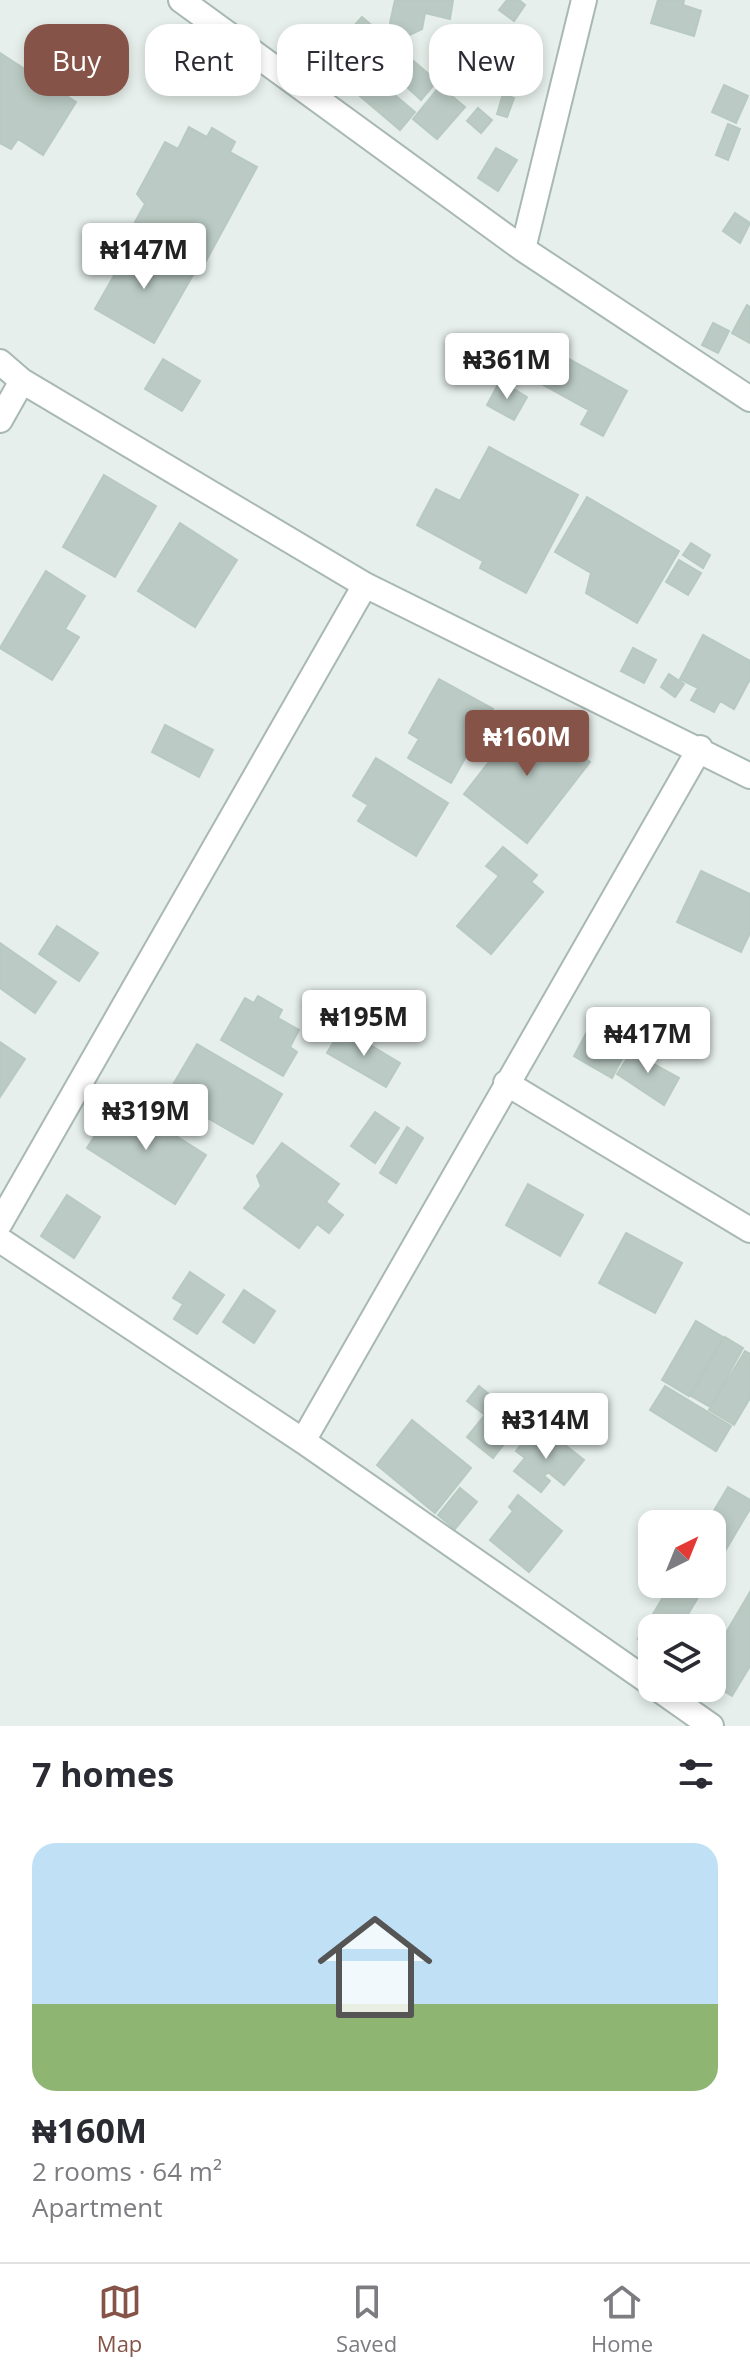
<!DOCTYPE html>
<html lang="en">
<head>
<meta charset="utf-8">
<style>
  body { margin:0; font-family:"Open Sans",sans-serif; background:#f7f7f7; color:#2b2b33; height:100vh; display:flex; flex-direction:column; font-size:30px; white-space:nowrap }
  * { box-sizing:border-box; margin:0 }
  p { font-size:26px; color:#7c7c81 }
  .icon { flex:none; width:44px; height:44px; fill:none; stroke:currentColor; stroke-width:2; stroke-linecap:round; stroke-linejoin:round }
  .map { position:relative; height:1726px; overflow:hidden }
  .side { display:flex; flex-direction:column; background:#fff; flex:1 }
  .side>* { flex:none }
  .guide { position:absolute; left:24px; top:24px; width:702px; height:72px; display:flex; gap:16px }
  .needle { width:52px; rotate:43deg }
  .tools { position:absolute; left:638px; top:1510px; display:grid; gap:16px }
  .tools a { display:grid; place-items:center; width:88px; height:88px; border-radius:16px; background:#fff; box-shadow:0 4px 12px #0003; font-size:40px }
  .price { position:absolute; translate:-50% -68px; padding:0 18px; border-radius:8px; background:#fff; color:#222; font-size:26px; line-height:52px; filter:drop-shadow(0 2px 4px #0008) }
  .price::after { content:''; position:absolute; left:50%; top:48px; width:24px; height:18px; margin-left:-12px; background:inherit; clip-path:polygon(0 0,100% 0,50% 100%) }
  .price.current { background:#855347; color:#fff }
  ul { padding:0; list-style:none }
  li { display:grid; align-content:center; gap:16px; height:424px; padding:0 32px }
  li span { display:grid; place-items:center; height:248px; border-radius:24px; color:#555 }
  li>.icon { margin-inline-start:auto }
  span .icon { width:144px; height:144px; fill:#fffc; stroke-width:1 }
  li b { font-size:34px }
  h2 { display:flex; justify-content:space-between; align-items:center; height:96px; padding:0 32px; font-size:34px }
  .pill { padding:0 28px; border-radius:24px; background:#fff; box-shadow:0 4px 12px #0003; font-size:28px; line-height:72px }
  .pill.current { background:#855347; color:#fff }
  .dock { display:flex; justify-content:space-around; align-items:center; height:112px; border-top:2px solid #e1e1e2; background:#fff; font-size:22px; color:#7c7c81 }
  .dock a { display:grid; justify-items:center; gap:4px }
  .dock .current { color:#855347 }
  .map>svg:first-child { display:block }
  .building { fill:#bbcac4; stroke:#b8c9c2; stroke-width:2 }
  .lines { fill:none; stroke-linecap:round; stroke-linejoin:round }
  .minor-casing { stroke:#a8b8b2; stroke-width:28 }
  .minor { stroke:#fff; stroke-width:24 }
</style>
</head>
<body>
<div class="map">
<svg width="750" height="1726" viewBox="0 0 750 1726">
  <rect width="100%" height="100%" fill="#e6efeb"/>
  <path class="building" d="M395 0H453L450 19 425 13 422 29 405 37 390 23Z
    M507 0H519L525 5 514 21 499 10Z
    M658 0H684L683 5 701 11 694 36 651 23Z
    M362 17 437 81 421 100 395 76 388 84 363 63 369 56 345 36Z
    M505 29 527 32 525 46 503 43Z
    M337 46 415 112 400 130 322 64Z
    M0 53 76 102 43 155 18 139 11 149 0 143Z
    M724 85 748 96 736 123 712 112Z
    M440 86 465 107 437 139 413 119Z
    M503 94 514 98 507 117 497 114Z
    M478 108 492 120 481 133 467 121Z
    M728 124 740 129 728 160 716 155Z
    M189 127 207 137 212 128 235 142 230 152 257 167 206 261 135 222 145 204 137 194 165 142 178 149Z
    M496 148 517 160 498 191 478 178Z
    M735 213 750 223 740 243 723 231Z
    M135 239 194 273 154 343 95 309Z
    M747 305 750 307V343L732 333Z
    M713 323 729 331 718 353 702 345Z
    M536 341 627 391 603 436 581 424 589 410 520 372Z
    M163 359 200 381 182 411 145 389Z
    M500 381 527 397 514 420 487 405Z
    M489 447 578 495 526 593 480 568 483 561 417 525 436 489 460 501Z
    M104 475 156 506 115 577 63 547Z
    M587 497 679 551 637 623 586 593 591 573 555 552Z
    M180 523 237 560 195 627 138 591Z
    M691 543 710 555 703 568 683 555Z
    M679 560 701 573 688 595 666 582Z
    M46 571 85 596 65 629 79 637 52 680 0 648Z
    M703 635 750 661V679L734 709 720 701 714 712 691 700 698 688 680 679Z
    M633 648 656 660 644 683 621 671Z
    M669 674 684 684 675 697 661 687Z
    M439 679 493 709 451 783 408 758 419 739 409 733Z
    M527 713 590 762 527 843 464 794Z
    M165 725 213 750 199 777 152 752Z
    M376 758 448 803 416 856 358 821 368 805 353 796Z
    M503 847 537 875 531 882 543 892 491 954 457 926 499 876 486 866Z
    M701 871 750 894V933L741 952 677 922Z
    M57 926 98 953 79 981 39 954Z
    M0 943 56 982 35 1013 0 988Z
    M258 996 282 1010 278 1018 299 1030 290 1047 297 1052 283 1076 221 1040 245 998 254 1003Z
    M590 1026 628 1047 612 1078 574 1056Z
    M342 1028 400 1063 386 1087 327 1053Z
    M0 1042 25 1059 0 1097Z
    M197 1044 282 1094 253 1144 167 1095Z
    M636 1045 653 1055 652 1063 679 1078 664 1105 617 1074Z
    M118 1099 206 1155 175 1204 87 1148Z
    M375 1112 399 1128 375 1163 351 1146Z
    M407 1127 423 1138 396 1183 380 1173Z
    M282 1143 339 1184 326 1202 343 1215 329 1233 317 1224 299 1248 244 1208 261 1186 257 1176Z
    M528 1184 583 1215 560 1256 506 1225Z
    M67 1195 100 1217 74 1258 41 1236Z
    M626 1233 682 1263 655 1313 599 1283Z
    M190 1272 224 1295 197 1334 174 1319 183 1304 173 1298Z
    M244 1290 275 1311 254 1343 223 1322Z
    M696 1321 723 1337 689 1396 662 1380Z
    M725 1337 743 1348 710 1407 691 1396Z
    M745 1351 750 1354V1398L734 1425 709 1410Z
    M479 1386 522 1421 493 1458 467 1437 485 1415 467 1401Z
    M665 1386 731 1426 716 1451 650 1410Z
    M412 1420 471 1468 435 1513 377 1465Z
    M546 1430 584 1460 564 1485 548 1472 544 1476 550 1481 541 1492 514 1471 525 1458 516 1451 530 1433 538 1440Z
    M728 1487 750 1500V1509L712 1573V1524H706Z
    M460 1488 477 1502 455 1529 438 1515Z
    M518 1495 562 1531 529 1572 490 1540 513 1511 509 1507Z
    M671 1584H706L681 1626 684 1628H652V1648L638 1639Z
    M750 1592V1666L732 1696 712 1684V1645L717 1648Z"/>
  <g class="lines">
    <defs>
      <path id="minor" d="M181 0 523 249 750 399
        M523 249 584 0
        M0 362 22 381 365 585 750 776
        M0 420 22 381
        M506 1083 750 1230
        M0 1223 365 585
        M0 1240 303 1441 652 1684
        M303 1441 700 748
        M657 1688 711 1726"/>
    </defs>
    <use href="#minor" class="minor-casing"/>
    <use href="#minor" class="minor"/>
  </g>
</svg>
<div class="tools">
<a><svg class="needle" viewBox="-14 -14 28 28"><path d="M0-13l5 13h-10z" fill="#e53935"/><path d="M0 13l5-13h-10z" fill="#7c7c81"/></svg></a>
<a><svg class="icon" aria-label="layers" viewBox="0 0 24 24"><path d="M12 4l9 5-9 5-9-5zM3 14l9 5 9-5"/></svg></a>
</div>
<b class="price" style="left:144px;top:291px">₦147M</b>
<b class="price" style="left:507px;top:401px">₦361M</b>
<b class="price current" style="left:527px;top:778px">₦160M</b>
<b class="price" style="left:364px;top:1058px">₦195M</b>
<b class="price" style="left:648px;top:1075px">₦417M</b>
<b class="price" style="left:146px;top:1152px">₦319M</b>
<b class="price" style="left:546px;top:1461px">₦314M</b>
<div class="guide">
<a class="pill current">Buy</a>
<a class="pill">Rent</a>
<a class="pill">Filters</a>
<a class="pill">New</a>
</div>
</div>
<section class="side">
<h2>7 homes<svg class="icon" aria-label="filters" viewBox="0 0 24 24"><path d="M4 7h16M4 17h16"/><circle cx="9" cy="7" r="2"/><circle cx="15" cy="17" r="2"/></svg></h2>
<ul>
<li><span style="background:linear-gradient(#bfe0f5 65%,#8fb573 0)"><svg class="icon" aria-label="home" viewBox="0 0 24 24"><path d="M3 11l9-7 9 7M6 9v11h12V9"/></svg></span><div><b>₦160M</b><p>2 rooms · 64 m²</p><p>Apartment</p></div></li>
</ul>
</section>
<nav class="dock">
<a class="current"><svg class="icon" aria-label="map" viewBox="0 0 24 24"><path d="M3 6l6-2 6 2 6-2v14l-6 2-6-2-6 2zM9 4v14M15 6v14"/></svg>Map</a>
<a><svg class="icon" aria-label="saved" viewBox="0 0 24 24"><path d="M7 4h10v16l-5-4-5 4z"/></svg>Saved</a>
<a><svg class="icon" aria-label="home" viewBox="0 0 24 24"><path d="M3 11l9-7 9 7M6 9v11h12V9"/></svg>Home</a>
</nav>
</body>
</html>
